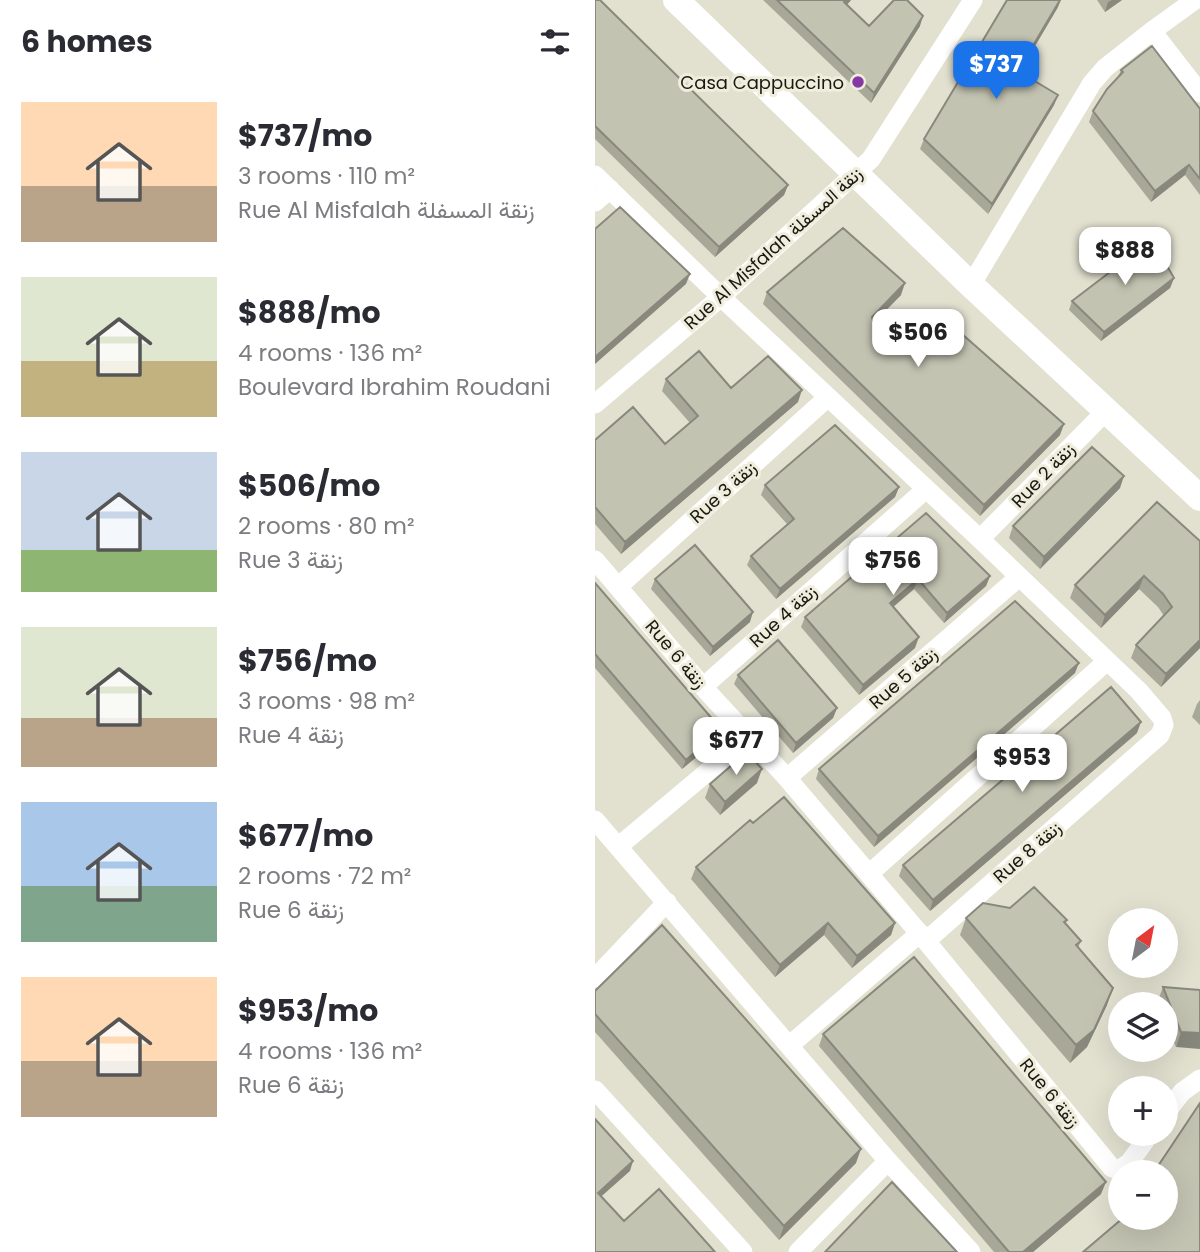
<!DOCTYPE html>
<html lang="en">
<head>
<meta charset="utf-8">
<style>
  body { margin:0; font-family:Poppins,Vazirmatn,sans-serif; background:#f7f7f7; color:#2b2b33; height:100vh; display:flex; flex-direction:column; font-size:26px; white-space:nowrap }
  * { box-sizing:border-box; margin:0 }
  p { font-size:23px; color:#7c7c81 }
  .icon { flex:none; width:38px; height:38px; fill:none; stroke:currentColor; stroke-width:2; stroke-linecap:round; stroke-linejoin:round }
  .map { position:relative; flex:1; overflow:hidden }
  .panel { display:flex; flex-direction:column; background:#fff; width:595px }
  .panel>* { flex:none }
  .needle { width:46px; rotate:32deg }
  .tools { position:absolute; left:513px; top:908px; display:grid; gap:14px }
  .tools a { display:grid; place-items:center; width:70px; height:70px; border-radius:50%; background:#fff; box-shadow:0 7px 28px #0002; font-size:35px }
  .price { position:absolute; translate:-50% -60px; padding:0 16px; border-radius:14px; background:#fff; color:#222; font-size:23px; line-height:46px; filter:drop-shadow(0 2px 4px #0008) }
  .price::after { content:''; position:absolute; left:50%; top:42px; width:21px; height:16px; margin-left:-10px; background:inherit; clip-path:polygon(0 0,100% 0,50% 100%) }
  .price.active { background:#1a73e8; color:#fff }
  ul { padding:0; list-style:none }
  li { display:flex; align-items:center; gap:21px; height:175px; padding:0 21px }
  li span { display:grid; place-items:center; flex:none; width:196px; height:140px; border-radius:0px; color:#555 }
  li>.icon { margin-inline-start:auto }
  span .icon { width:84px; height:84px; fill:#fffc; stroke-width:1 }
  li b { font-size:30px }
  h2 { display:flex; justify-content:space-between; align-items:center; height:84px; padding:0 21px; font-size:30px }
  main { display:flex; flex:1; min-height:0 }
  .map>svg:first-child { display:block }
  .lines { fill:none; stroke-linecap:round; stroke-linejoin:round }
  .street { stroke:#fff; stroke-width:19 }
  .secondary { stroke:#fff; stroke-width:26 }
  .wall { fill:#a8a899 }
  .shaded-wall { fill:#88887d }
  .building { fill:#c3c3b2; stroke:#88887d; stroke-width:2 }
  .poi-dot { fill:#8736a6; stroke:#efeedd; stroke-width:2.5 }
  .labels { text-anchor:middle; dominant-baseline:central; stroke-width:6; stroke-linejoin:round; paint-order:stroke }
  .poi-label { font-size:18px; fill:#191913; stroke:#efeedd; text-anchor:end }
  .street-label { font-size:18px; fill:#191913; stroke:#efeedd }
</style>
</head>
<body>
<main>
<section class="panel">
<h2>6 homes<svg class="icon" aria-label="filters" viewBox="0 0 24 24"><path d="M4 7h16M4 17h16"/><circle cx="9" cy="7" r="2"/><circle cx="15" cy="17" r="2"/></svg></h2>
<ul>
<li><span style="background:linear-gradient(#ffd9b3 60%,#b9a48a 0)"><svg class="icon" aria-label="home" viewBox="0 0 24 24"><path d="M3 11l9-7 9 7M6 9v11h12V9"/></svg></span><div><b>$737/mo</b><p>3 rooms · 110 m²</p><p>Rue Al Misfalah زنقة المسفلة</p></div></li>
<li><span style="background:linear-gradient(#dfe7d0 60%,#c2b280 0)"><svg class="icon" aria-label="home" viewBox="0 0 24 24"><path d="M3 11l9-7 9 7M6 9v11h12V9"/></svg></span><div><b>$888/mo</b><p>4 rooms · 136 m²</p><p>Boulevard Ibrahim Roudani</p></div></li>
<li><span style="background:linear-gradient(#c9d6e8 70%,#8fb573 0)"><svg class="icon" aria-label="home" viewBox="0 0 24 24"><path d="M3 11l9-7 9 7M6 9v11h12V9"/></svg></span><div><b>$506/mo</b><p>2 rooms · 80 m²</p><p>Rue 3 زنقة</p></div></li>
<li><span style="background:linear-gradient(#dfe7d0 65%,#b9a48a 0)"><svg class="icon" aria-label="home" viewBox="0 0 24 24"><path d="M3 11l9-7 9 7M6 9v11h12V9"/></svg></span><div><b>$756/mo</b><p>3 rooms · 98 m²</p><p>Rue 4 زنقة</p></div></li>
<li><span style="background:linear-gradient(#a9c7e8 60%,#7fa58c 0)"><svg class="icon" aria-label="home" viewBox="0 0 24 24"><path d="M3 11l9-7 9 7M6 9v11h12V9"/></svg></span><div><b>$677/mo</b><p>2 rooms · 72 m²</p><p>Rue 6 زنقة</p></div></li>
<li><span style="background:linear-gradient(#ffd9b3 60%,#b9a48a 0)"><svg class="icon" aria-label="home" viewBox="0 0 24 24"><path d="M3 11l9-7 9 7M6 9v11h12V9"/></svg></span><div><b>$953/mo</b><p>4 rooms · 136 m²</p><p>Rue 6 زنقة</p></div></li>
</ul>
</section>
<div class="map">
<svg width="605" height="1252" viewBox="0 0 605 1252">
  <rect width="100%" height="100%" fill="#e2e1d0"/>
  <g class="lines">
    <path class="street" d="M600 0 557 31 605 93
      M0 175 126 297 385 539 544 691 567 718 569 725 565 735 331 941
      M0 202 15 189
      M376 285 497 83 510 68 557 31
      M0 404 126 297 276 159 378 0
      M385 539 511 411
      M0 560 108 687 192 778 331 941 517 1168 525 1169 534 1163 555 1134
      M24 586 232 398
      M108 687 331 489
      M192 778 424 577
      M0 820 293 1161 376 1252
      M24 846 154 737
      M274 874 511 662
      M0 978 72 902
      M195 1045 325 933
      M0 1090 148 1252
      M570 1114 587 1092 605 1079
      M203 1252 293 1161"/>
    <path class="secondary" d="M81 0 376 285 605 498"/>
  </g>
  <path class="wall" d="M0 0 193 185 189 195 120 257 0 139Z
    M168 0H256L252 5 274 26H325L276 103Z
    M412 0H466L463 7 425 72 463 95 459 105 393 214 325 149 329 139Z
    M502 0H527L510 12Z
    M526 70 605 109V195L590 175 556 202 494 122 498 111 523 77Z
    M579 278 575 288 506 341 474 310 477 301Z
    M172 292 306 295 279 323 281 332 302 352 465 435 385 516 168 304Z
    M71 379 136 388 203 402 26 554 0 524V440L70 444 95 423 67 391Z
    M170 485 304 487 300 497 181 599 152 565 156 556 192 524 166 495Z
    M525 488 445 569 414 538 418 526Z
    M562 502 605 648 566 687 536 658 541 645 569 616 563 607 544 589 506 628 475 598 480 585Z
    M331 513 395 576 391 586 349 623 319 589 298 607 320 648 264 695 206 627 210 617Z
    M60 579 155 622 115 656 56 589Z
    M0 583 123 739 87 769 0 668Z
    M480 673 279 847 221 779 224 769Z
    M143 675 242 708 238 718 198 753 139 684Z
    M605 700V725L597 717 602 704Z
    M542 733 335 911 304 876 308 865Z
    M162 783 125 815 110 798 115 784Z
    M158 823 300 923 296 935 257 968 229 935 180 977 96 879 101 867Z
    M371 918 472 920 471 923 486 941 483 948 512 1005 492 1047 475 1063 365 935Z
    M568 987 605 990 581 1047 570 1023V1004H563L562 1003Z
    M0 991 261 1163 184 1240 0 1032Z
    M228 1034 506 1194 438 1252H399L224 1046Z"/>
  <path class="shaded-wall" d="M250 0H256L245 12 249 2Z
    M465 0 463 7 419 81 423 71Z
    M517 0H527L510 12 513 2Z
    M328 16 325 26 276 103 279 93Z
    M463 95 459 105 393 214 397 204Z
    M594 165 590 175 556 202 560 191Z
    M193 185 189 195 120 257 124 247Z
    M95 274 91 284 0 364V357Z
    M579 278 575 288 506 341 509 332Z
    M310 283 306 295 273 328 277 317Z
    M207 390 203 402 26 554 30 542Z
    M469 424 465 435 385 516 389 505Z
    M529 476 525 488 445 569 449 557Z
    M304 487 300 497 181 599 185 589Z
    M395 576 391 586 349 623 352 613Z
    M549 576 544 589 506 628 510 615Z
    M323 579 319 589 291 613 295 603Z
    M158 612 155 622 115 656 118 647Z
    M324 637 320 648 264 695 268 685Z
    M605 640V648L566 687 571 674Z
    M484 663 480 673 279 847 283 836Z
    M242 708 238 718 198 753 201 743Z
    M546 722 542 733 335 911 338 900Z
    M126 729 123 739 87 769 91 760Z
    M167 769 162 783 125 815 130 802Z
    M233 923 229 935 180 977 185 965Z
    M300 923 296 935 257 968 262 956Z
    M518 988 512 1005 492 1047 475 1063 481 1045Z
    M586 1032 605 1033V1049L581 1047Z
    M266 1149 261 1163 184 1240 189 1226Z
    M38 1161 35 1171 0 1202 3 1193Z
    M511 1182 506 1194 438 1252H428Z"/>
  <path class="building" d="M0 0H5L193 185 124 247 0 126Z
    M182 0H250L249 2 274 26 299 0H312L328 16 279 93Z
    M412 0H465L423 71 463 95 397 204 329 139Z
    M557 46 605 109V179L594 165 560 191 498 111 512 89 528 72 526 70Z
    M25 207 95 274 0 357V229Z
    M248 228 310 283 277 317 281 332 302 352 342 312 469 424 389 505 172 292Z
    M557 240 579 278 509 332 477 301Z
    M104 351 136 388 173 356 207 390 30 542 0 507V440L38 407 70 444 103 416 71 379Z
    M240 425 304 487 185 589 156 556 199 519 170 485Z
    M497 447 529 476 449 557 418 526Z
    M562 502 605 541V640L571 674 541 645 577 607 568 594 549 576 510 615 480 585Z
    M331 513 395 576 352 613 323 579 295 603 324 637 268 685 210 617Z
    M100 545 158 612 118 647 60 579Z
    M0 583 126 729 91 760 0 654Z
    M420 601 484 663 283 836 224 769Z
    M183 640 242 708 201 743 143 675Z
    M516 687 546 722 338 900 308 865Z
    M152 752 167 769 130 802 115 784Z
    M189 797 300 923 262 956 233 923 185 965 101 867 155 820 158 823Z
    M439 887 472 920 469 922 486 941 481 945 518 988 499 1030 481 1045 371 918 388 903 415 908Z
    M67 925 266 1149 189 1226 0 1014V991Z
    M319 957 511 1182 428 1252H414L228 1034Z
    M568 987 605 990V1033L586 1032Z
    M605 1103V1252H488L528 1218H570V1172H559Z
    M0 1119 38 1161 3 1193 29 1221 64 1189 120 1252H0Z
    M297 1182 362 1252H230Z"/>
  <circle class="poi-dot" cx="263" cy="82" r="7"/>
  <g class="labels">
    <g class="poi-label">
      <text x="249" y="82">Casa Cappuccino</text>
    </g>
    <g class="street-label">
      <text transform="translate(178 248) rotate(-42)">Rue Al Misfalah زنقة المسفلة</text>
      <text transform="translate(448 475) rotate(-46)">Rue 2 زنقة</text>
      <text transform="translate(128 492) rotate(-42)">Rue 3 زنقة</text>
      <text transform="translate(188 616) rotate(-42)">Rue 4 زنقة</text>
      <text transform="translate(81 654) rotate(50)">Rue 6 زنقة</text>
      <text transform="translate(308 678) rotate(-41)">Rue 5 زنقة</text>
      <text transform="translate(432 852) rotate(-41)">Rue 8 زنقة</text>
      <text transform="translate(455 1093) rotate(51)">Rue 6 زنقة</text>
    </g>
  </g>
</svg>
<div class="tools">
<a><svg class="needle" viewBox="-14 -14 28 28"><path d="M0-13l5 13h-10z" fill="#e53935"/><path d="M0 13l5-13h-10z" fill="#7c7c81"/></svg></a>
<a><svg class="icon" aria-label="layers" viewBox="0 0 24 24"><path d="M12 4l9 5-9 5-9-5zM3 14l9 5 9-5"/></svg></a>
<a>+</a>
<a>−</a>
</div>
<b class="price active" style="left:401px;top:101px">$737</b>
<b class="price" style="left:530px;top:287px">$888</b>
<b class="price" style="left:323px;top:369px">$506</b>
<b class="price" style="left:298px;top:597px">$756</b>
<b class="price" style="left:141px;top:777px">$677</b>
<b class="price" style="left:427px;top:794px">$953</b>
</div>
</main>
</body>
</html>
